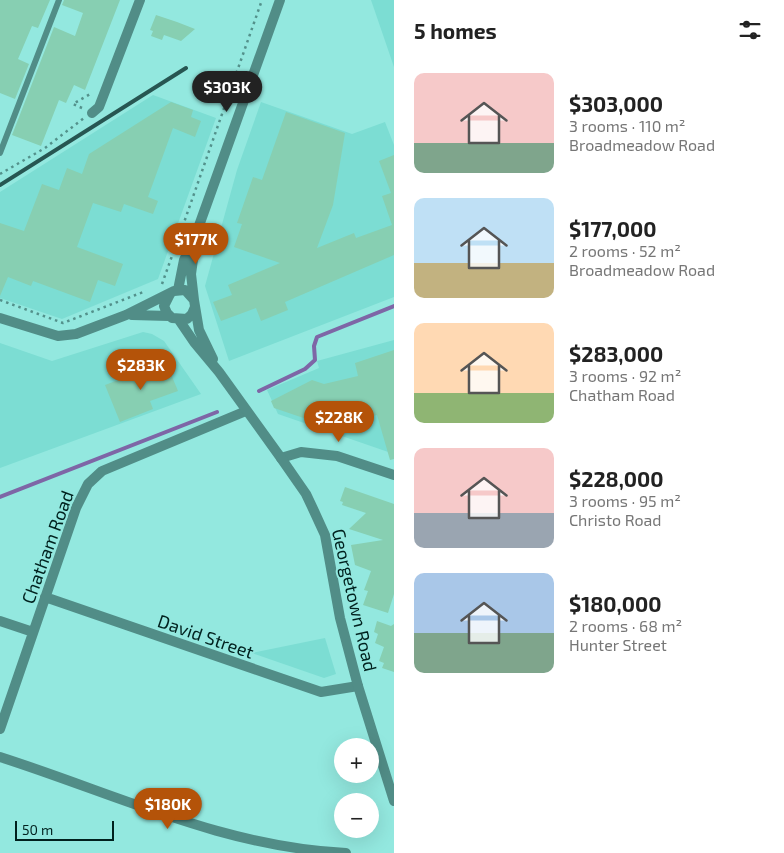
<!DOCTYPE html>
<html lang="en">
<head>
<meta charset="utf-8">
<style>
  body { margin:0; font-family:"Exo 2",sans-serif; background:#f6f6f6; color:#222; height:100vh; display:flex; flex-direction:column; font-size:19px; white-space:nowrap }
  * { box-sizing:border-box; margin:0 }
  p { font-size:16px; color:#767676 }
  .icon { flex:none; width:28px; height:28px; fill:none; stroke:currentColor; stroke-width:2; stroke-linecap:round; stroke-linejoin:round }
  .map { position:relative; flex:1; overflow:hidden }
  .sheet { display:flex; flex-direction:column; background:#fff; width:390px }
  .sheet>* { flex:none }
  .controls { position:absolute; left:334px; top:738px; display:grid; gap:10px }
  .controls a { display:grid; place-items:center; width:45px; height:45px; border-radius:50%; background:#fff; box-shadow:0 5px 20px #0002; font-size:25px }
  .scale { position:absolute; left:15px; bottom:12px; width:99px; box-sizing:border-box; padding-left:5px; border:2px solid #00211e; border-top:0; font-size:14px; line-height:18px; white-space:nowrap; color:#00211e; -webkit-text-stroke:4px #93e8df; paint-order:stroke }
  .price { position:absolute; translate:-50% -42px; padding:0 11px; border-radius:18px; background:#b45309; color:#fff; font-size:16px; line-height:32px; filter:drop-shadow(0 1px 2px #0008) }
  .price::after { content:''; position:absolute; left:50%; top:30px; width:15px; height:11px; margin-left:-8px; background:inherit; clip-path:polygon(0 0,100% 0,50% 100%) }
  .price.on { background:#222; color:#fff }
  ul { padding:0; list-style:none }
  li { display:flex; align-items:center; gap:15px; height:125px; padding:0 20px }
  li span { display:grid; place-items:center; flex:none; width:140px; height:100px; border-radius:10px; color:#555 }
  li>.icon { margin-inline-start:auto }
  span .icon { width:60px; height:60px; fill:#fffc; stroke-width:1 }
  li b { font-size:21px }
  h2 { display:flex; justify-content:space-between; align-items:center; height:60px; padding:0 20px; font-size:21px }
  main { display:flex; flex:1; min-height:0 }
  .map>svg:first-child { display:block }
  .built { fill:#7cddd3 }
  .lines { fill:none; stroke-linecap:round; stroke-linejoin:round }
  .stream { stroke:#7e66a6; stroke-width:4 }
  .building { fill:#87cfb2 }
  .path { stroke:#53918b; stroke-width:2.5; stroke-dasharray:2.5 4; stroke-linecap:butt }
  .service { stroke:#518d87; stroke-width:6 }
  .minor { stroke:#518d87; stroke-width:10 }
  .tertiary { stroke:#518d87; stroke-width:10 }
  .rail { stroke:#275652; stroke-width:4 }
  .labels { text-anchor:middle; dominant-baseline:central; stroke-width:4; stroke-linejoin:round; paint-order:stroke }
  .street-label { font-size:18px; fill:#00211e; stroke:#93e8df }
</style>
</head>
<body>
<main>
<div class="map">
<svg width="394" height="853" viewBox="0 0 394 853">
  <rect width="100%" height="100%" fill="#93e8df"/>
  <path class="built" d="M371 0H394V67Z
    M153 95 216 118 158 279 62 319 0 298V192Z
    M261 102 352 134 385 122 394 145V297L229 361 205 286 237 170Z
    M143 332 152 334 164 341 201 394 0 468V343L52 361Z
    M394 340V454L278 414 267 390 319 368 317 361Z
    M325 638 336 674 324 678 252 653Z"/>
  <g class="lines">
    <path class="stream" d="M259 391 305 369 315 360 314 346 317 337 394 306
      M0 497 217 412"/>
  </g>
  <path class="building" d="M0 0H50L38 28 32 26 18 59 29 64 15 99 0 93Z
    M64 0H120L85 90 74 85 66 103 59 100 41 146 12 135 54 27 75 36 83 13 62 5Z
    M156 15 177 22 195 29 181 41 164 35 162 40 151 36 153 31 150 30Z
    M171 102 193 110 191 117 201 121 195 137 173 128 148 197 158 201 153 214 124 204 121 212 93 203 77 247 123 264 115 286 98 280 90 302 33 281 31 286 8 277 0 296V223L24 231 42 184 59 190 67 168 82 174 89 154Z
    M286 112 345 133 333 205 317 248 354 233 356 238 392 225 382 196 391 193 379 161 394 155V255L285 302 288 310 261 321 256 308 221 321 213 302 232 295 228 285 280 263 234 247 242 224 237 223 253 177 262 180Z
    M394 350V459L390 460 377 415 330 427 274 408 271 401 312 380 324 384 358 376 355 363Z
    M166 362 178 391 150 401 153 409 120 422 105 385Z
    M345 487 394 504V594L388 613 363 605 368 591 364 590 371 571 355 565 351 545 383 540 349 529 366 513 342 505 343 502 340 501Z
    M377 621 391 626 394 624V672L382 668 384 663 379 661 384 647 375 643 378 634 374 632Z"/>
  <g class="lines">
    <path class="path" d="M82 108 73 104 92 93
      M0 174 45 148 84 118
      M174 251 262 0
      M162 284 172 256
      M0 300 63 323 146 291"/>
    <path class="service" d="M0 153 59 0"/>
    <path class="minor" d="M92 113 99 107 140 0
      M281 458 301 452 337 456 394 475
      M45 597 321 692 358 686
      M0 621 33 632
      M0 729 76 508 88 484 102 471 246 411
      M0 757C116 794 223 847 346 853"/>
    <path class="tertiary" d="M178 290 184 260 196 234 280 0
      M170 294 164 306 167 313 172 318 187 319 192 314 195 307
      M194 300 191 274 195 245
      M132 315 169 316
      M0 318 58 336 76 334 126 315 174 291 185 290 194 300 199 330 213 359
      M179 320 194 342 219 372 281 458 306 494 314 511 325 535 340 618 358 686 394 801"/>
    <path class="rail" d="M0 185 186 68"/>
  </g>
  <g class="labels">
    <g class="street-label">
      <text transform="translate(47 547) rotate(-70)">Chatham Road</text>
      <text transform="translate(355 600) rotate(77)">Georgetown Road</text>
      <text transform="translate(206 636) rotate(19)">David Street</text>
    </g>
  </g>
</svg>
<div class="controls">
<a>+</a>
<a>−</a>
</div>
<div class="scale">50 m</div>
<b class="price on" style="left:227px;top:113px">$303K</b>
<b class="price" style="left:196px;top:265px">$177K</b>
<b class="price" style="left:141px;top:391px">$283K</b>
<b class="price" style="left:339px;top:443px">$228K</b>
<b class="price" style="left:168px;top:830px">$180K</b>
</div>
<section class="sheet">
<h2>5 homes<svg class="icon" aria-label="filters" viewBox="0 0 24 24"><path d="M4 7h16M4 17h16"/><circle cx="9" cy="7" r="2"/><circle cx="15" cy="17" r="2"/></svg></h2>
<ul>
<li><span style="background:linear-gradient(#f6c9c9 70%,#7fa58c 0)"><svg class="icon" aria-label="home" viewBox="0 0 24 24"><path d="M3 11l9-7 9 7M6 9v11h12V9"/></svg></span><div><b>$303,000</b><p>3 rooms · 110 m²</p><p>Broadmeadow Road</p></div></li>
<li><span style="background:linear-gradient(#bfe0f5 65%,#c2b280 0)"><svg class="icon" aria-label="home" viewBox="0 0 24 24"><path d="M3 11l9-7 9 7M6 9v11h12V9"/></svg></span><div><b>$177,000</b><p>2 rooms · 52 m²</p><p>Broadmeadow Road</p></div></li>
<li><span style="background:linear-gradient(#ffd9b3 70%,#8fb573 0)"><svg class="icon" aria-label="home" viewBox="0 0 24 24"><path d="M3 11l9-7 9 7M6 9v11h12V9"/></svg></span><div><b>$283,000</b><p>3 rooms · 92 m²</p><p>Chatham Road</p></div></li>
<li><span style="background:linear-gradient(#f6c9c9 65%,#9aa5b1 0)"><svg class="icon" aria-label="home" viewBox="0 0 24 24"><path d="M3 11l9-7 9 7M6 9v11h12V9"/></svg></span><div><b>$228,000</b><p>3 rooms · 95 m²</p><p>Christo Road</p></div></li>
<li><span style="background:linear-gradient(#a9c7e8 60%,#7fa58c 0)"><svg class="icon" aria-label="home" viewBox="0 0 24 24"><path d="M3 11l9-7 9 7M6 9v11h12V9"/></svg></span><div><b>$180,000</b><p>2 rooms · 68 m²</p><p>Hunter Street</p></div></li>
</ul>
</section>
</main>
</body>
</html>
